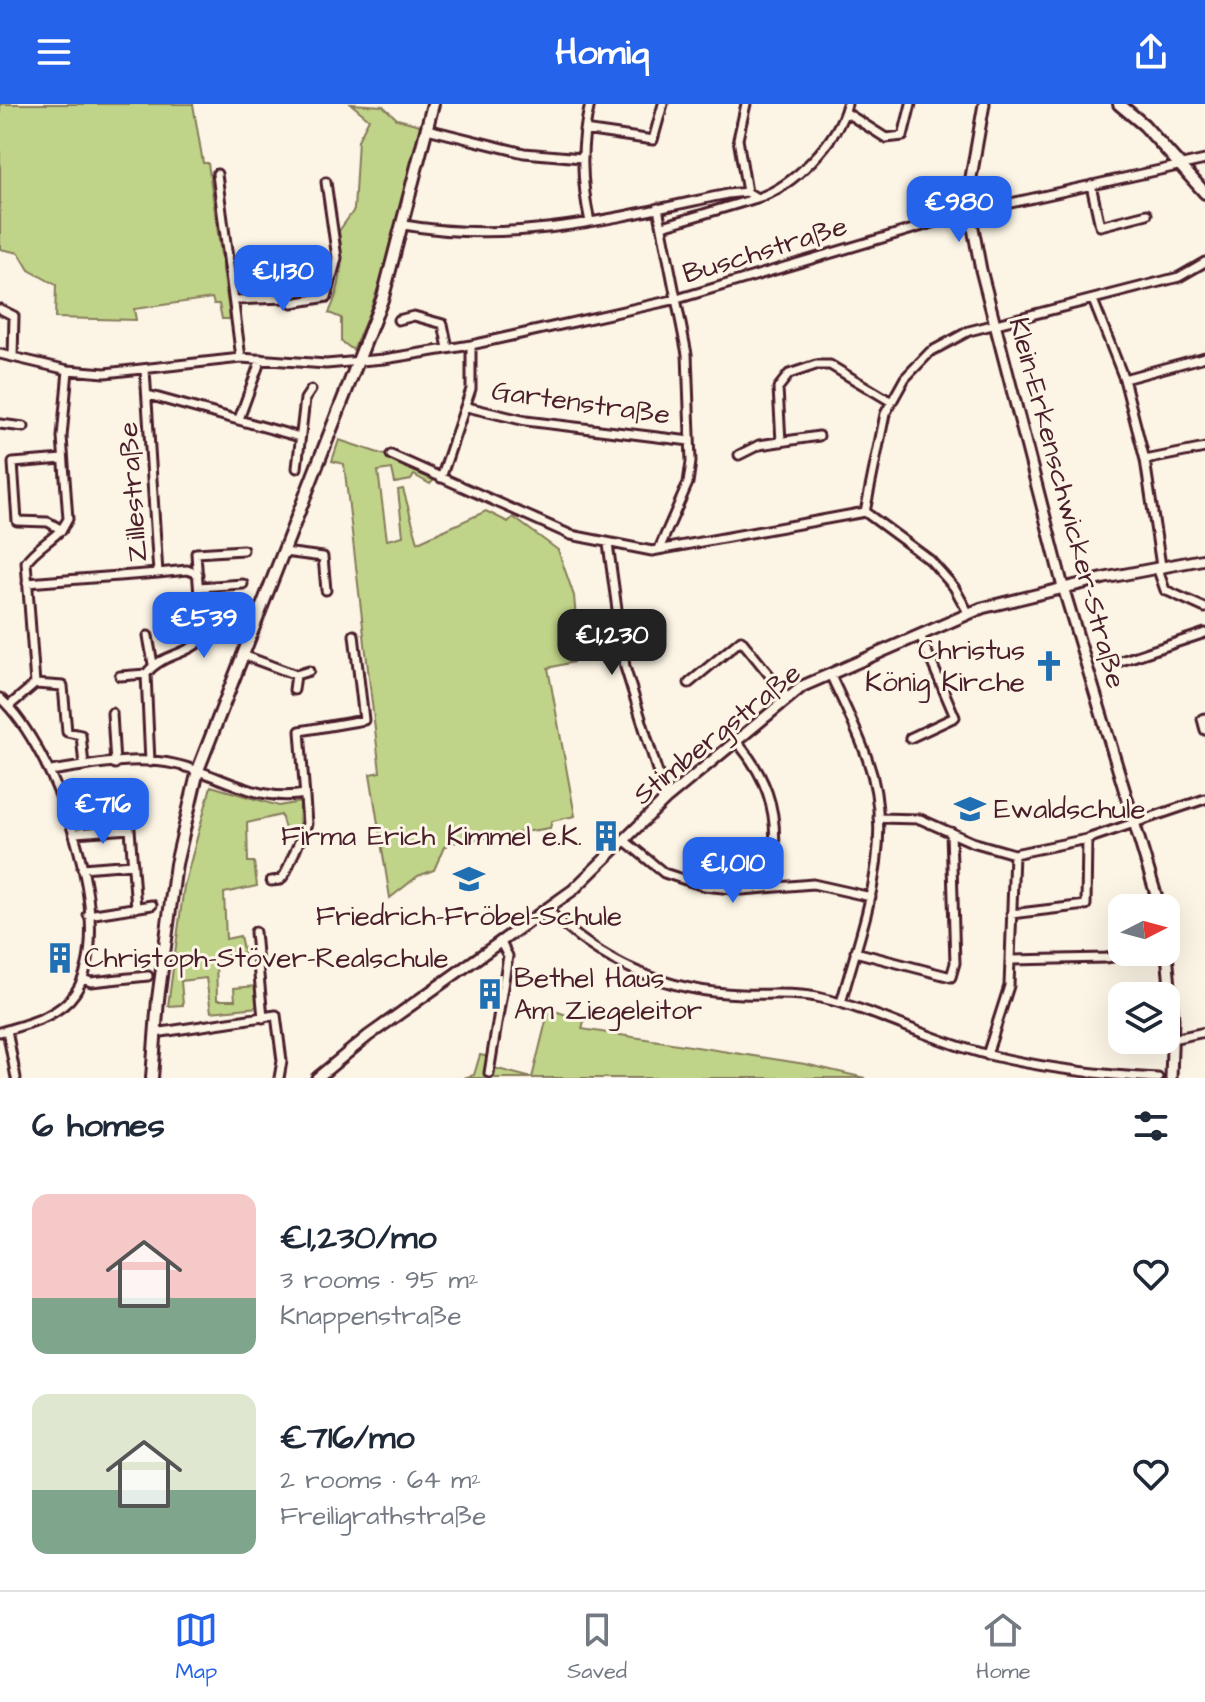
<!DOCTYPE html>
<html lang="en">
<head>
<meta charset="utf-8">
<style>
  body { margin:0; font-family:"Architects Daughter",sans-serif; background:#f2f2f3; color:#1f2937; height:100vh; display:flex; flex-direction:column; font-size:30px; white-space:nowrap }
  * { box-sizing:border-box; margin:0 }
  p { font-size:26px; color:#747a83 }
  .icon { flex:none; width:44px; height:44px; fill:none; stroke:currentColor; stroke-width:2; stroke-linecap:round; stroke-linejoin:round }
  .map { position:relative; height:974px; overflow:hidden }
  .panel { display:flex; flex-direction:column; background:#fff; flex:1 }
  .panel>* { flex:none }
  .needle { width:52px; rotate:84deg }
  .controls { position:absolute; left:1108px; top:790px; display:grid; gap:16px }
  .controls a { display:grid; place-items:center; width:72px; height:72px; border-radius:16px; background:#fff; box-shadow:0 8px 32px #0002; font-size:40px }
  .price { position:absolute; translate:-50% -68px; padding:0 18px; border-radius:16px; background:#2563eb; color:#fff; font-size:26px; line-height:52px; filter:drop-shadow(0 2px 4px #0008) }
  .price::after { content:''; position:absolute; left:50%; top:48px; width:24px; height:18px; margin-left:-12px; background:inherit; clip-path:polygon(0 0,100% 0,50% 100%) }
  .price.selected { background:#222; color:#fff }
  ul { padding:0; list-style:none }
  li { display:flex; align-items:center; gap:24px; height:200px; padding:0 32px }
  li span { display:grid; place-items:center; flex:none; width:224px; height:160px; border-radius:16px; color:#555 }
  li>.icon { margin-inline-start:auto }
  span .icon { width:96px; height:96px; fill:#fffc; stroke-width:1 }
  li b { font-size:34px }
  h2 { display:flex; justify-content:space-between; align-items:center; height:96px; padding:0 32px; font-size:34px }
  header { display:flex; justify-content:space-between; align-items:center; height:104px; padding:0 32px; background:#2563eb; color:#fff; font-size:36px; font-weight:700 }
  .menu { display:flex; justify-content:space-around; align-items:center; height:112px; border-top:2px solid #e0e1e3; background:#fff; font-size:22px; color:#747a83 }
  .menu a { display:grid; justify-items:center; gap:4px }
  .menu .selected { color:#2563eb }
  .map>svg:first-child { display:block }
  .green { fill:#c0d489; stroke:#857a5a; stroke-width:2 }
  .lines { fill:none; stroke-linecap:round; stroke-linejoin:round }
  .minor-casing { stroke:#4a1f2b; stroke-width:13 }
  .tertiary-casing { stroke:#4a1f2b; stroke-width:15 }
  .secondary-casing { stroke:#4a1f2b; stroke-width:16 }
  .minor { stroke:#fcf5e5; stroke-width:7 }
  .tertiary { stroke:#fcf5e5; stroke-width:9 }
  .secondary { stroke:#fcf5e5; stroke-width:10 }
  .labels { text-anchor:middle; dominant-baseline:central; stroke-width:6; stroke-linejoin:round; paint-order:stroke }
  .street-label { font-size:28px; fill:#4a1f2b; stroke:#fcf5e5 }
  .poi-label { font-size:28px; fill:#4a1f2b; stroke:#fcf5e5; text-anchor:start }
</style>
</head>
<body>
<header><svg class="icon" aria-label="menu" viewBox="0 0 24 24"><path d="M4 6h16M4 12h16M4 18h16"/></svg>Homiq<svg class="icon" aria-label="share" viewBox="0 0 24 24"><path d="M12 15V3M7 8l5-5 5 5M5 13v7h14v-7"/></svg></header>
<div class="map">
<svg width="1205" height="974" viewBox="0 0 1205 974">
  <rect width="100%" height="100%" fill="#fcf5e5"/>
  <filter id="ink" filterUnits="userSpaceOnUse"><feTurbulence type="fractalNoise" baseFrequency=".0125" numOctaves="2"/><feDisplacementMap in="SourceGraphic" scale="16" xChannelSelector="R" yChannelSelector="G"/><feConvolveMatrix kernelMatrix="1 2 1 2 8 2 1 2 1" color-interpolation-filters="sRGB"/></filter>
  <g filter="url(#ink)">
    <path class="green" d="M0 0H193L203 59H208L230 215H222L219 200H214L212 194 134 205 136 216 55 214 56 181 29 166 19 149 0 145Z
      M351 0 383 2 397 15 420 21C404 99 387 173 353 246L341 237V214L329 209C342 181 344 157 339 127L354 106 358 36 369 15Z
      M339 336 403 357 434 376 430 380 414 371 411 376 395 379 392 365 378 367 387 436 403 432 398 386 403 385 418 438 486 407 508 418 513 413 558 446 574 492 579 550 573 558 548 564 575 712 552 717 550 724 451 739 444 743 434 766 418 772 390 794 370 670 380 668 344 360 332 357Z
      M211 682 279 702 300 698 299 727 286 729 281 711 247 719 248 758H254L257 782 224 789 226 835 240 832 244 849 216 852 217 896H235L234 884 256 882 258 903 211 908 206 874 181 877 183 901 168 902 184 782Z
      M549 905 584 917 582 925 805 960 865 974H463L474 971 480 951 489 953 486 969H493L494 964 532 974Z"/>
    <g class="lines">
      <defs>
        <path id="minor" d="M746 0 738 35 747 88
          M845 8 886 34 903 32 911 0
          M427 25 524 49 582 54
          M584 26 653 36 663 0
          M217 70 241 254
          M1091 81 1100 122 1147 110
          M658 104 687 250 691 358 688 379 659 445
          M590 118C581 77 580 41 590 0
          M404 121C515 141 619 113 727 90L747 88 757 94C793 83 838 37 847 0
          M663 122 757 94
          M285 194 292 199 327 193 337 154 326 78
          M234 196 285 194V180L291 166
          M1093 196 1124 275 1145 356 1161 462
          M0 205 14 212 13 253
          M398 216 414 212 443 220 448 244
          M0 250 68 266 105 269 241 254 326 260 384 255 471 241 677 195 970 108 1205 56
          M145 266 158 469 187 466 198 470
          M1124 275 1205 253
          M148 291 300 333
          M467 303 526 317 690 337
          M239 315 261 255
          M0 320 24 323
          M781 338 778 284 789 270 816 261H830L890 297
          M391 351 571 431 652 447 865 408
          M739 351 759 341 819 332
          M1145 356 1205 344
          M297 364 305 295 311 286
          M441 374 471 285V241
          M62 426 48 418 17 417 13 359 63 355
          M608 440 625 563 666 695
          M284 448 323 453 326 486
          M1157 463 1165 486 1205 504
          M27 479 158 469
          M199 483 243 480
          M969 510 954 483 930 456 865 408 885 310 905 274 930 248 969 227 1179 173 1205 158
          M201 518 240 515
          M148 532 153 560
          M243 551 296 571 294 586
          M1109 561 1205 529
          M830 570C843 598 857 626 867 654 897 737 863 818 841 899
          M296 571 309 567
          M120 572 146 570
          M689 579 741 536 788 594
          M35 580 63 582 67 628 81 631 84 662
          M0 594C55 644 121 823 75 889 59 913 26 920 0 928
          M9 602 35 580 26 458C37 441 59 434 68 415L62 333 68 266
          M112 609 115 660
          M1205 614 1202 615 1205 626
          M910 634 955 613 920 531
          M736 637C765 670 778 705 774 749 774 760 769 770 771 781
          M150 658 146 570C161 550 185 552 202 536L196 449 243 446
          M51 667C89 661 136 652 174 660 222 670 254 699 305 690
          M878 714 920 715 972 738 1014 750 1087 735 1205 695
          M75 729 130 725 136 804
          M624 736 664 769 704 782 742 786 813 780 871 793
          M82 764 133 760
          M271 777 280 776 285 770 307 720 300 627 364 616 354 531
          M547 805C600 859 667 888 742 890 769 891 795 888 821 894 879 907 931 937 989 951 1043 964 1102 971 1158 974
          M1011 810 1086 801 1087 735
          M88 811 152 801
          M255 828 263 914
          M855 848 951 873 955 859 951 728
          M1011 856 1106 854 1145 848
          M83 875 91 878 148 872
          M7 926 16 974
          M155 929 276 911 282 957 279 974
          M1172 935 1205 928
          M987 951 1009 882 1014 750
          M489 969 508 852 500 837"/>
        <path id="tertiary" d="M984 0 970 79V108L981 166 1063 483 1160 804
          M1166 839 1173 915 1171 974
          M317 974 368 932 573 786 666 695 803 582 982 504 1105 474 1205 455"/>
        <path id="secondary" d="M1119 0 1144 21 1205 89
          M152 974 158 895 176 760 198 666 383 193 433 0"/>
      </defs>
      <use href="#minor" class="minor-casing"/>
      <use href="#tertiary" class="tertiary-casing"/>
      <use href="#secondary" class="secondary-casing"/>
      <use href="#minor" class="minor"/>
      <use href="#tertiary" class="tertiary"/>
      <use href="#secondary" class="secondary"/>
    </g>
  </g>
  <defs>
    <symbol id="church-bare" viewBox="-9 -9 18 18"><path d="M-1.2-6h2.4v3.5h3.3v2.4h-3.3V6h-2.4V-.1h-3.3v-2.4h3.3Z" fill="#1f6fb2" stroke="#fcf5e5" stroke-width="2.5" paint-order="stroke"/></symbol>
    <symbol id="school-bare" viewBox="-9 -9 18 18"><path d="M0-5L7-2L0 1L-7-2ZM-4 1L0 2.5L4 1V4Q0 6-4 4Z" fill="#1f6fb2" stroke="#fcf5e5" stroke-width="2.5" paint-order="stroke"/></symbol>
    <symbol id="building-bare" viewBox="-9 -9 18 18"><path d="M-4-6H4V6H1V3H-1V6H-4ZM-2.5-4.3h1.7v1.8h-1.7ZM.8-4.3h1.7v1.8H.8ZM-2.5-1h1.7V.8h-1.7ZM.8-1h1.7V.8H.8Z" fill="#1f6fb2" stroke="#fcf5e5" stroke-width="2.5" paint-order="stroke"/></symbol>
  </defs>
  <g fill-rule="evenodd">
    <use href="#church-bare" x="1027" y="540" width="44" height="44"/>
    <use href="#school-bare" x="948" y="683" width="44" height="44"/>
    <use href="#building-bare" x="584" y="710" width="44" height="44"/>
    <use href="#school-bare" x="447" y="753" width="44" height="44"/>
    <use href="#building-bare" x="38" y="832" width="44" height="44"/>
    <use href="#building-bare" x="468" y="868" width="44" height="44"/>
  </g>
  <g class="labels">
    <g class="street-label">
      <text transform="translate(765 146) rotate(-17)">Buschstraße</text>
      <text transform="translate(581 299) rotate(8)">Gartenstraße</text>
      <text transform="translate(133 388) rotate(-94)">Zillestraße</text>
      <text transform="translate(1067 399) rotate(75)">Klein-Erkenschwicker-Straße</text>
      <text transform="translate(717 630) rotate(-39)">Stimbergstraße</text>
    </g>
    <g class="poi-label">
      <text x="1025" y="546" text-anchor="end">Christus<tspan x="1025" dy="32">König Kirche</tspan></text>
      <text x="994" y="705">Ewaldschule</text>
      <text x="582" y="732" text-anchor="end">Firma Erich Kimmel e.K.</text>
      <text x="469" y="812" text-anchor="middle">Friedrich-Fröbel-Schule</text>
      <text x="84" y="854">Christoph-Stöver-Realschule</text>
      <text x="514" y="874">Bethel Haus<tspan x="514" dy="32">Am Ziegeleitor</tspan></text>
    </g>
  </g>
</svg>
<div class="controls">
<a><svg class="needle" viewBox="-14 -14 28 28"><path d="M0-13l5 13h-10z" fill="#e53935"/><path d="M0 13l5-13h-10z" fill="#747a83"/></svg></a>
<a><svg class="icon" aria-label="layers" viewBox="0 0 24 24"><path d="M12 4l9 5-9 5-9-5zM3 14l9 5 9-5"/></svg></a>
</div>
<b class="price" style="left:959px;top:140px">€980</b>
<b class="price" style="left:283px;top:209px">€1,130</b>
<b class="price" style="left:204px;top:556px">€539</b>
<b class="price selected" style="left:612px;top:573px">€1,230</b>
<b class="price" style="left:103px;top:742px">€716</b>
<b class="price" style="left:733px;top:801px">€1,010</b>
</div>
<section class="panel">
<h2>6 homes<svg class="icon" aria-label="filters" viewBox="0 0 24 24"><path d="M4 7h16M4 17h16"/><circle cx="9" cy="7" r="2"/><circle cx="15" cy="17" r="2"/></svg></h2>
<ul>
<li><span style="background:linear-gradient(#f6c9c9 65%,#7fa58c 0)"><svg class="icon" aria-label="home" viewBox="0 0 24 24"><path d="M3 11l9-7 9 7M6 9v11h12V9"/></svg></span><div><b>€1,230/mo</b><p>3 rooms · 95 m²</p><p>Knappenstraße</p></div><svg class="icon" aria-label="heart" viewBox="0 0 24 24"><path d="M12 20l-8-8c-3-5 5-10 8-4 3-6 11-1 8 4z"/></svg></li>
<li><span style="background:linear-gradient(#dfe7d0 60%,#7fa58c 0)"><svg class="icon" aria-label="home" viewBox="0 0 24 24"><path d="M3 11l9-7 9 7M6 9v11h12V9"/></svg></span><div><b>€716/mo</b><p>2 rooms · 64 m²</p><p>Freiligrathstraße</p></div><svg class="icon" aria-label="heart" viewBox="0 0 24 24"><path d="M12 20l-8-8c-3-5 5-10 8-4 3-6 11-1 8 4z"/></svg></li>
</ul>
</section>
<nav class="menu">
<a class="selected"><svg class="icon" aria-label="map" viewBox="0 0 24 24"><path d="M3 6l6-2 6 2 6-2v14l-6 2-6-2-6 2zM9 4v14M15 6v14"/></svg>Map</a>
<a><svg class="icon" aria-label="saved" viewBox="0 0 24 24"><path d="M7 4h10v16l-5-4-5 4z"/></svg>Saved</a>
<a><svg class="icon" aria-label="home" viewBox="0 0 24 24"><path d="M3 11l9-7 9 7M6 9v11h12V9"/></svg>Home</a>
</nav>
</body>
</html>
